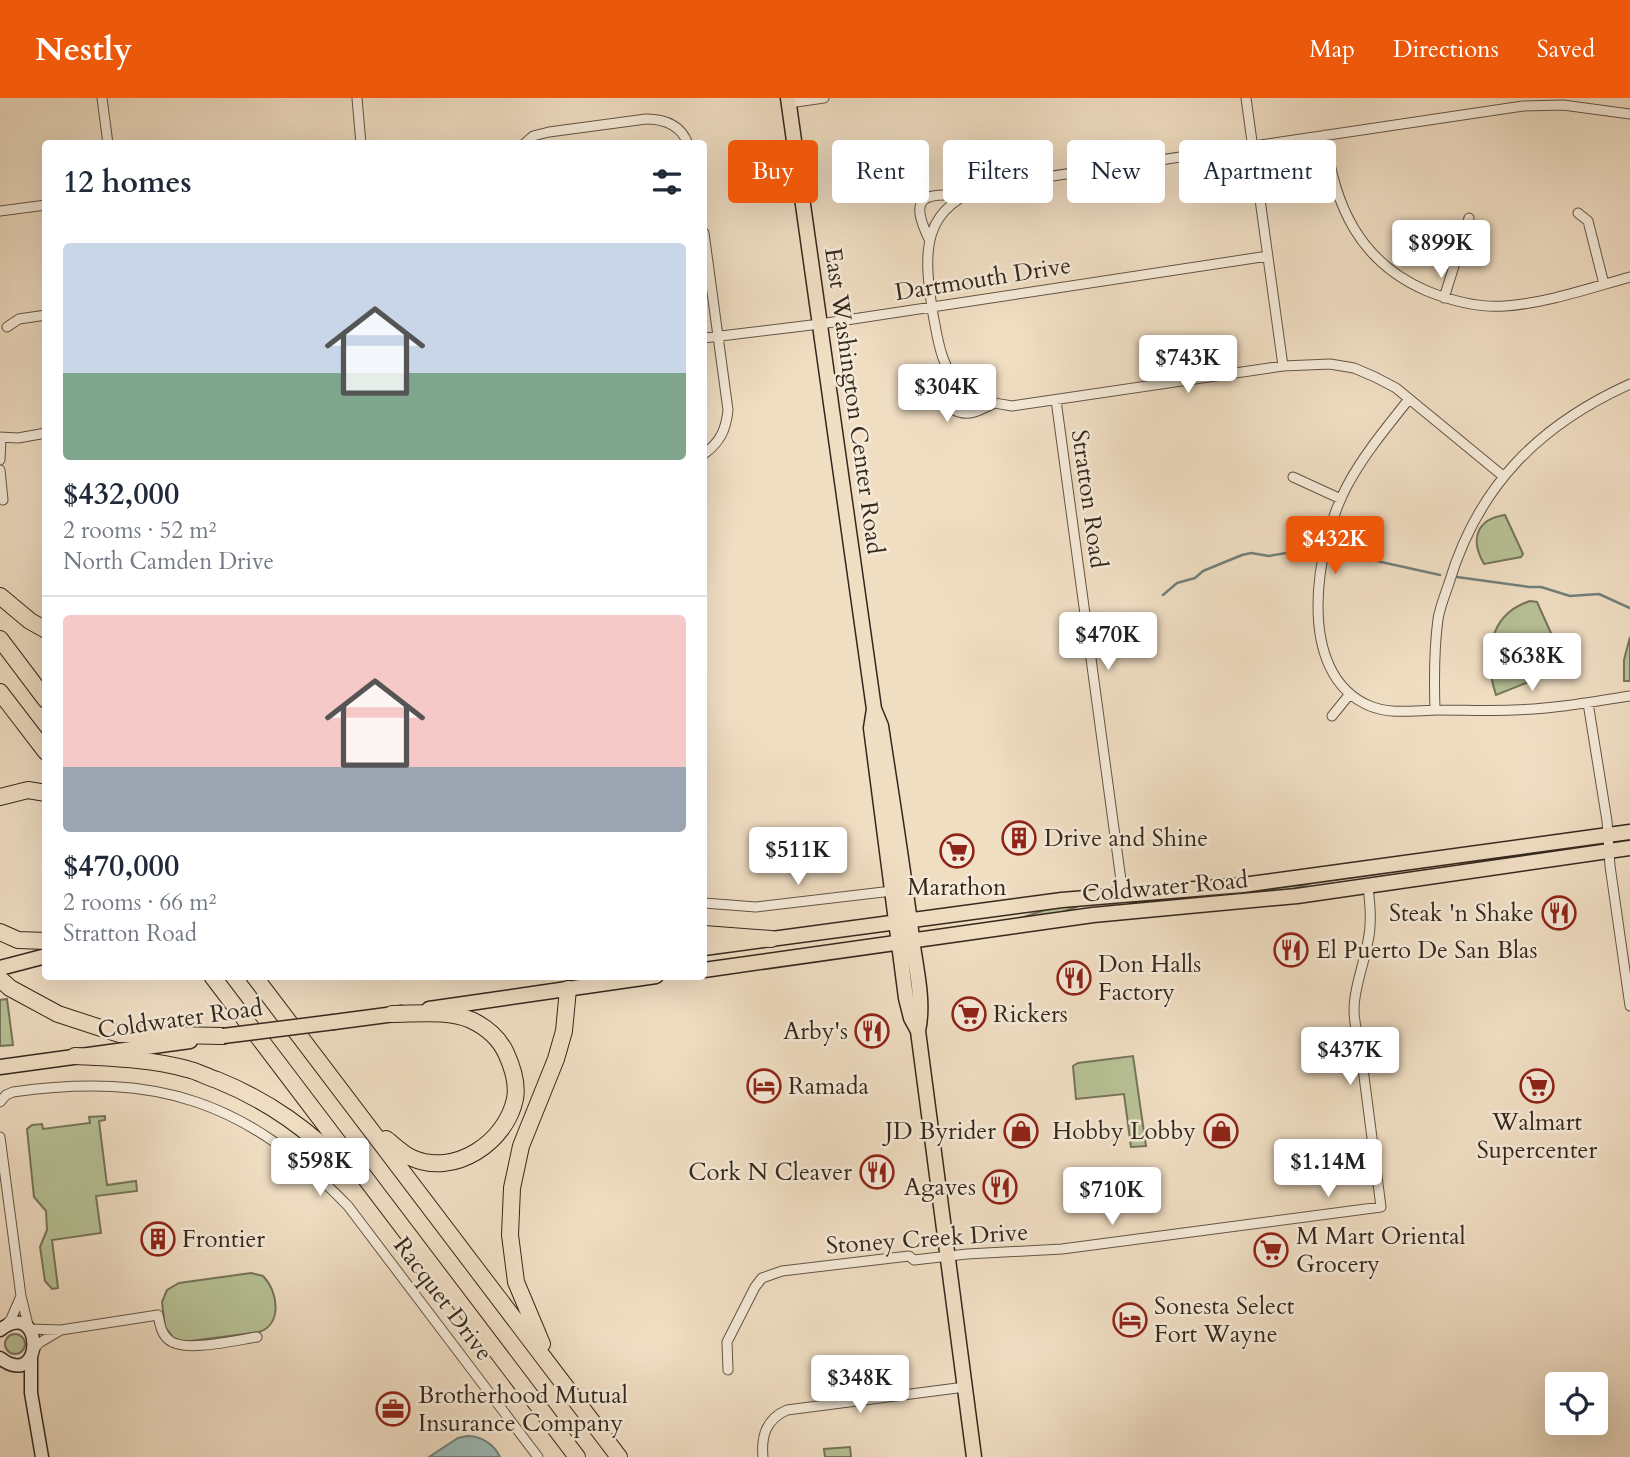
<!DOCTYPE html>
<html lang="en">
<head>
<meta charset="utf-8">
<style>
  body { margin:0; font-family:Cardo,serif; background:#f2f2f3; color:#1f2937; height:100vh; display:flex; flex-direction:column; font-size:26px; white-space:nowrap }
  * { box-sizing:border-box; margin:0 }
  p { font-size:23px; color:#747a83 }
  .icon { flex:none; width:38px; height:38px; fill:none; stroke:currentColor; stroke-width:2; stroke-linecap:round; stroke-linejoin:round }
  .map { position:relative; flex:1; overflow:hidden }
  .details { position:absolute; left:42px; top:42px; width:665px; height:840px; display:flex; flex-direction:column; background:#fff; border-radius:7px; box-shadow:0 7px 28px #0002 }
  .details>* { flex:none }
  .top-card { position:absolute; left:728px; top:42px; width:665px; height:63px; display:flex; gap:14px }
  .controls { position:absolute; left:1545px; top:1274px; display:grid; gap:14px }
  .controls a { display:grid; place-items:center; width:63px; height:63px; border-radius:7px; background:#fff; box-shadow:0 7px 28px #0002; font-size:35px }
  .price { position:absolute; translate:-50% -60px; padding:0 16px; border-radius:7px; background:#fff; color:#222; font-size:23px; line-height:46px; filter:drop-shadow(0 2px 4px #0008) }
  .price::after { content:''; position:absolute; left:50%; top:42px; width:21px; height:16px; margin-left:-10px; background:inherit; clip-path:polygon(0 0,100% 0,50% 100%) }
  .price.selected { background:#ea580c; color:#fff }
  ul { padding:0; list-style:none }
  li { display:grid; align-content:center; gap:14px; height:371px; padding:0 21px }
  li+li { border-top:2px solid #e0e1e3 }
  li span { display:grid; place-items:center; height:217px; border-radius:7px; color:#555 }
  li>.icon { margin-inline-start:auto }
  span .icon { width:126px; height:126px; fill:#fffc; stroke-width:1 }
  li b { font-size:30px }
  h2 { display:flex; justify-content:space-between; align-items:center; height:84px; padding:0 21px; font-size:30px }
  .chip { padding:0 24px; border-radius:7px; background:#fff; box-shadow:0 7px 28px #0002; font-size:24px; line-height:63px }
  .chip.selected { background:#ea580c; color:#fff }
  header { display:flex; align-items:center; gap:42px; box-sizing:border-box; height:98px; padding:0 35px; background:#ea580c; color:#fff }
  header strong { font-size:33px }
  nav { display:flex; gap:38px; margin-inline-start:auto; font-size:24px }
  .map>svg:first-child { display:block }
  .green { fill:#b7c296; stroke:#76745a; stroke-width:2 }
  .water { fill:#9bbbb8; stroke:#72807a; stroke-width:2 }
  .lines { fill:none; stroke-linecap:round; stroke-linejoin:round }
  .stream { stroke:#72807a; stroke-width:2.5 }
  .street-casing { stroke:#645546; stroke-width:11 }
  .secondary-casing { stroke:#35271d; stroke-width:15 }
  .primary-casing { stroke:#35271d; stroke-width:17 }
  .highway-casing { stroke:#35271d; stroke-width:18 }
  .street { stroke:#f5ead8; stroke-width:9 }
  .secondary { stroke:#f5ead8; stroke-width:12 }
  .primary { stroke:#f0dec3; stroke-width:14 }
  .highway { stroke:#f0dec3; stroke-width:16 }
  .primary-bridge-casing { stroke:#35271d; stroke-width:17; stroke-linecap:butt }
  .primary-bridge { stroke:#f0dec3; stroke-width:14 }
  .labels { text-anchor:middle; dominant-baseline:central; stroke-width:5; stroke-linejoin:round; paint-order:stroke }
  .street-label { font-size:24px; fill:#35271d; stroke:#f5ead8 }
  .poi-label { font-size:24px; fill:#35271d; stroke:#f5ead8; text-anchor:start }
</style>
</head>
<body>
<header>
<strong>Nestly</strong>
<nav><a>Map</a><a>Directions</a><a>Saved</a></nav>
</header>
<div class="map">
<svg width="1630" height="1359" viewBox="0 0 1630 1359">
  <rect width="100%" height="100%" fill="#f0dec3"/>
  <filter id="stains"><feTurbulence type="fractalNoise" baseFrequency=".00286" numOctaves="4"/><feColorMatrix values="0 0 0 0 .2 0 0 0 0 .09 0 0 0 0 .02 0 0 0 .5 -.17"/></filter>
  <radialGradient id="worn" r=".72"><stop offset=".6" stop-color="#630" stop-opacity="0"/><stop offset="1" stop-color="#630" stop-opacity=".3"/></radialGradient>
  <path class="green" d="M1505 417 1523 456 1521 459 1484 466C1470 442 1476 421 1505 417Z
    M1530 503 1537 504 1564 564 1561 571 1496 597C1484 560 1487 517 1530 503Z
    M1630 539V583H1624V562Z
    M1323 781 1293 791 1240 798 1238 796Z
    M1084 806 1054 817 927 834 1012 823 1051 810Z
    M7 901 13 947 0 948V902Z
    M1133 958 1146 1048 1131 1049 1124 996 1076 1001 1073 968 1078 965Z
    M105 1018V1022L99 1023 107 1087 136 1083 137 1093 96 1098 101 1135 52 1142 58 1190 52 1191 45 1183 40 1149 47 1132 46 1113 34 1099 27 1031 32 1027 42 1026 43 1031 90 1025 89 1019Z
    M251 1175 263 1178C278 1193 283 1226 259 1234L183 1244 175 1242 165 1229 162 1204 167 1192 179 1185Z
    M5 1246a10 10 0 1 1 20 0a10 10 0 1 1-20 0Z
    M850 1349 851 1359H825L824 1351Z"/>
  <path class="water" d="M467 1338C481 1338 494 1346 500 1359H429L458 1340Z"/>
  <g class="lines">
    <path class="stream" d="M1336 454 1440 477
      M1457 479 1529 489H1541L1570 498 1599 496 1630 510
      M1163 497 1177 485 1195 480 1203 473 1242 457 1251 455 1269 458 1315 450"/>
    <defs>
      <path id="street" d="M102 0 108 46
        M357 0 361 46
        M1246 0 1283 268
        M789 5 824 0
        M1325 37C1334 107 1359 164 1427 193 1452 203 1479 210 1505 208 1547 205 1590 190 1630 179
        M524 46 533 38 549 34 646 21C664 21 681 27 688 46
        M0 113 46 107
        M1578 115 1588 123 1604 186
        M704 135 728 312C726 332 720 344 704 356
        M929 141C910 102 920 94 961 98
        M1444 200 1469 120
        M7 229 19 221 46 217
        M704 240 820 226 1268 158
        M949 274 948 296 952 311C967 320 979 313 994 305
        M1409 301C1387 329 1364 356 1347 388 1316 446 1293 576 1370 608 1391 617 1417 612 1439 612 1464 612 1489 613 1513 612 1552 611 1592 604 1630 598
        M1056 302 1123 797
        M0 339 18 340 46 335
        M0 362 1 339
        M0 372 3 402
        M1503 378 1396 290 1375 279 1354 270 1330 266 1283 268 1012 308C994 305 976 303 962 290 941 270 938 243 933 216 923 153 920 107 992 87L1523 8 1563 7 1630 16
        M1293 379 1341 401
        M1588 605 1607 723 1610 768 1630 908
        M1435 612C1434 582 1434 551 1438 521 1440 509 1445 497 1449 485 1478 388 1539 327 1630 286
        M1332 618 1349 597
        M704 805 756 809 892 793
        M0 1004 6 997 13 994C158 974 246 1003 348 1108L538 1359
        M0 1039 21 1198
        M6 1227 11 1221 21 1198 29 1231 61 1232 39 1245 34 1251
        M61 1232 158 1217C160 1226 161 1236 169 1242 183 1255 237 1242 257 1239
        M728 1272 727 1244 755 1189 762 1180 782 1173 909 1158 914 1162 967 1156 1062 1151 1381 1109 1359 940C1346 905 1362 877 1368 843 1372 825 1370 806 1368 788
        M763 1359C761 1338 766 1321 787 1312L965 1289"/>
      <path id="secondary" d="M0 1232C44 1198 45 1294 0 1260
        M31 1258V1295L42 1359"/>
      <path id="primary" d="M788 0 874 611 881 628C892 701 904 774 913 848 917 876 924 905 918 933L974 1359
        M874 611 871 630 906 900 911 920 918 933
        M704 850 1062 802 1243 787 1630 734
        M0 870 46 858
        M704 872 1093 817 1297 798 1630 750
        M429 911 656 878
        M334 924 402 915
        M0 969 190 943"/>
      <path id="highway" d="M0 498 30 523 46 532
        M0 541 46 602
        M0 594 46 654
        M0 699 28 692 46 695
        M0 834 18 842 46 843
        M704 836 771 841
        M212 878 577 1359
        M254 878 619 1359
        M0 881 10 890 58 916 119 936 223 938
        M75 958C112 960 151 961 187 971 197 973 207 979 217 982 271 1004 308 1032 349 1072
        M386 1041C394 1047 403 1056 412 1060 455 1079 506 1044 515 1001 518 985 512 968 506 955 499 940 486 929 471 922 448 912 417 916 392 916
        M542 1246 516 1184 510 1137 512 1090 521 1048 556 961 564 933 568 891"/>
    </defs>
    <use href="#street" class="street-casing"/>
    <use href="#secondary" class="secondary-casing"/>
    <use href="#primary" class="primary-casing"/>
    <use href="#highway" class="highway-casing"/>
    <use href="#street" class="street"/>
    <use href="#secondary" class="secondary"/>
    <use href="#primary" class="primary"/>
    <use href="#highway" class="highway"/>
    <defs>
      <path id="primary-bridge" d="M223 938 334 924"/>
    </defs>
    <use href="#primary-bridge" class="primary-bridge-casing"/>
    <use href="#primary-bridge" class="primary-bridge"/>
  </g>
  <defs>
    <symbol id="building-ring" viewBox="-11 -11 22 22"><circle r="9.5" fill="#f5ead8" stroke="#8f2418" stroke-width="1.5"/><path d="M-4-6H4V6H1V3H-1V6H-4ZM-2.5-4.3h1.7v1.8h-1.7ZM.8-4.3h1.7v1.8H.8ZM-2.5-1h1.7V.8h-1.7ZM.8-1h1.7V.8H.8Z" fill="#8f2418"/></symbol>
    <symbol id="supermarket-ring" viewBox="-11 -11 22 22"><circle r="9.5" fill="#f5ead8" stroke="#8f2418" stroke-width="1.5"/><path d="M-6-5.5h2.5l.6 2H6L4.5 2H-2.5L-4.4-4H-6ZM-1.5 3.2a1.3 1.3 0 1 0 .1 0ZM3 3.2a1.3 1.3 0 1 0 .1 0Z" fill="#8f2418"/></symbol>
    <symbol id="restaurant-ring" viewBox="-11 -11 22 22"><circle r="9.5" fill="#f5ead8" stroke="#8f2418" stroke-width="1.5"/><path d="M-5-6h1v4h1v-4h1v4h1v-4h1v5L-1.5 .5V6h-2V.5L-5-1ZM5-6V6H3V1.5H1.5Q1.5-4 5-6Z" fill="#8f2418"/></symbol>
    <symbol id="hotel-ring" viewBox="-11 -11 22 22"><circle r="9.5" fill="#f5ead8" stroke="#8f2418" stroke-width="1.5"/><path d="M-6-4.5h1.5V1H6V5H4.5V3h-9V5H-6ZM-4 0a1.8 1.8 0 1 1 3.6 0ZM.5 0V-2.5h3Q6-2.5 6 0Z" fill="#8f2418"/></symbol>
    <symbol id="shop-ring" viewBox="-11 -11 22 22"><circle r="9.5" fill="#f5ead8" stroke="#8f2418" stroke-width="1.5"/><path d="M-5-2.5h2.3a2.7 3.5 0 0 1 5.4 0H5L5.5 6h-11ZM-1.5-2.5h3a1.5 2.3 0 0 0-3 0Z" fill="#8f2418"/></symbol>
    <symbol id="office-ring" viewBox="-11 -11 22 22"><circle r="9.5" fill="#f5ead8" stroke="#8f2418" stroke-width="1.5"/><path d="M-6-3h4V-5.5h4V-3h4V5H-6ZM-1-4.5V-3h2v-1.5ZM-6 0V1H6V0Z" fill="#8f2418"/></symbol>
  </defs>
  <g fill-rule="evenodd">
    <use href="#building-ring" x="1000" y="721" width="38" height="38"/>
    <use href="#supermarket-ring" x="938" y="734" width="38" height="38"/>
    <use href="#restaurant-ring" x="1540" y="796" width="38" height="38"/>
    <use href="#restaurant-ring" x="1272" y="833" width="38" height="38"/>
    <use href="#restaurant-ring" x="1055" y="861" width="38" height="38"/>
    <use href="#supermarket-ring" x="950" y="897" width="38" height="38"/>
    <use href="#restaurant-ring" x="853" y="914" width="38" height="38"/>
    <use href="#hotel-ring" x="745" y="969" width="38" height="38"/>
    <use href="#supermarket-ring" x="1518" y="969" width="38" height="38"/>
    <use href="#shop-ring" x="1002" y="1014" width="38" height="38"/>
    <use href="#shop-ring" x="1202" y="1014" width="38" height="38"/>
    <use href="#restaurant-ring" x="858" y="1055" width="38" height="38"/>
    <use href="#restaurant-ring" x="981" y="1070" width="38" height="38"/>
    <use href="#building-ring" x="139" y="1122" width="38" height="38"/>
    <use href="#supermarket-ring" x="1252" y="1133" width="38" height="38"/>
    <use href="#hotel-ring" x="1111" y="1203" width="38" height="38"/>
    <use href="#office-ring" x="374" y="1292" width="38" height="38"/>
  </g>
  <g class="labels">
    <g class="street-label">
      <text transform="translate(983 181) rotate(-9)">Dartmouth Drive</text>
      <text transform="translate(854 303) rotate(82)">East Washington Center Road</text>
      <text transform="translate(1089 401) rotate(82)">Stratton Road</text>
      <text transform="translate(1165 789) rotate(-5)">Coldwater Road</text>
      <text transform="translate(180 921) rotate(-8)">Coldwater Road</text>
      <text transform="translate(927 1141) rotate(-4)">Stoney Creek Drive</text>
      <text transform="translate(443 1201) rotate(53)">Racquet Drive</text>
    </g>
    <g class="poi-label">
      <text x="1044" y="740">Drive and Shine</text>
      <text x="957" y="789" text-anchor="middle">Marathon</text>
      <text x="1534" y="815" text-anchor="end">Steak 'n Shake</text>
      <text x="1316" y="852">El Puerto De San Blas</text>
      <text x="1098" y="866">Don Halls<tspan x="1098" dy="28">Factory</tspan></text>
      <text x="993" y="916">Rickers</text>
      <text x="848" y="933" text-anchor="end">Arby's</text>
      <text x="788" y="988">Ramada</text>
      <text x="1537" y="1024" text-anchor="middle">Walmart<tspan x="1537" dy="28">Supercenter</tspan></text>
      <text x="996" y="1033" text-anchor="end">JD Byrider</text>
      <text x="1196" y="1033" text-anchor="end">Hobby Lobby</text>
      <text x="852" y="1074" text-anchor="end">Cork N Cleaver</text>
      <text x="976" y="1089" text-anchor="end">Agaves</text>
      <text x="1296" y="1138">M Mart Oriental<tspan x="1296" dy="28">Grocery</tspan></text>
      <text x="182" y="1141">Frontier</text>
      <text x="1154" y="1208">Sonesta Select<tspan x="1154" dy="28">Fort Wayne</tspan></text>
      <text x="418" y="1297">Brotherhood Mutual<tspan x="418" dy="28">Insurance Company</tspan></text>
    </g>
  </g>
  <rect width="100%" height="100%" filter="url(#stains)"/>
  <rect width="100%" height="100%" fill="url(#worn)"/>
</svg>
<div class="controls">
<a><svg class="icon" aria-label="locate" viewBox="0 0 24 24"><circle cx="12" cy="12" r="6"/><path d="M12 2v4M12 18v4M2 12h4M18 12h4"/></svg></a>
</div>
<b class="price" style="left:1441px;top:182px">$899K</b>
<b class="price" style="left:1188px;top:297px">$743K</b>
<b class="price" style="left:947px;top:326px">$304K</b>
<b class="price selected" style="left:1335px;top:478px">$432K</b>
<b class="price" style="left:1108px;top:574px">$470K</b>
<b class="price" style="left:1532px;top:595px">$638K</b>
<b class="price" style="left:798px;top:789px">$511K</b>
<b class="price" style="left:1350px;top:989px">$437K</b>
<b class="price" style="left:320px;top:1100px">$598K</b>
<b class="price" style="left:1328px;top:1101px">$1.14M</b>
<b class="price" style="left:1112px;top:1129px">$710K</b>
<b class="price" style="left:860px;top:1317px">$348K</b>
<div class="top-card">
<a class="chip selected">Buy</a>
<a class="chip">Rent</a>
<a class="chip">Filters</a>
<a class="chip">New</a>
<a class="chip">Apartment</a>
</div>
<section class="details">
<h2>12 homes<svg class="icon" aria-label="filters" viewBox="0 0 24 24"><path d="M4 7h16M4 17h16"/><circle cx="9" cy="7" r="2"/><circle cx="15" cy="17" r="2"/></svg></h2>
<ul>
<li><span style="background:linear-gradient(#c9d6e8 60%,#7fa58c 0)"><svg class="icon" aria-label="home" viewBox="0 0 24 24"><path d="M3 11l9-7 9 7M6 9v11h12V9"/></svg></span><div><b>$432,000</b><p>2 rooms · 52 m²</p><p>North Camden Drive</p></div></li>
<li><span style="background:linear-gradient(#f6c9c9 70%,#9aa5b1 0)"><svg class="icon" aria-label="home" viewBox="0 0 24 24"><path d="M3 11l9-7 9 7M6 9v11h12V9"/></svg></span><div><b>$470,000</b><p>2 rooms · 66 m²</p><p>Stratton Road</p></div></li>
</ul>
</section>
</div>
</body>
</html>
